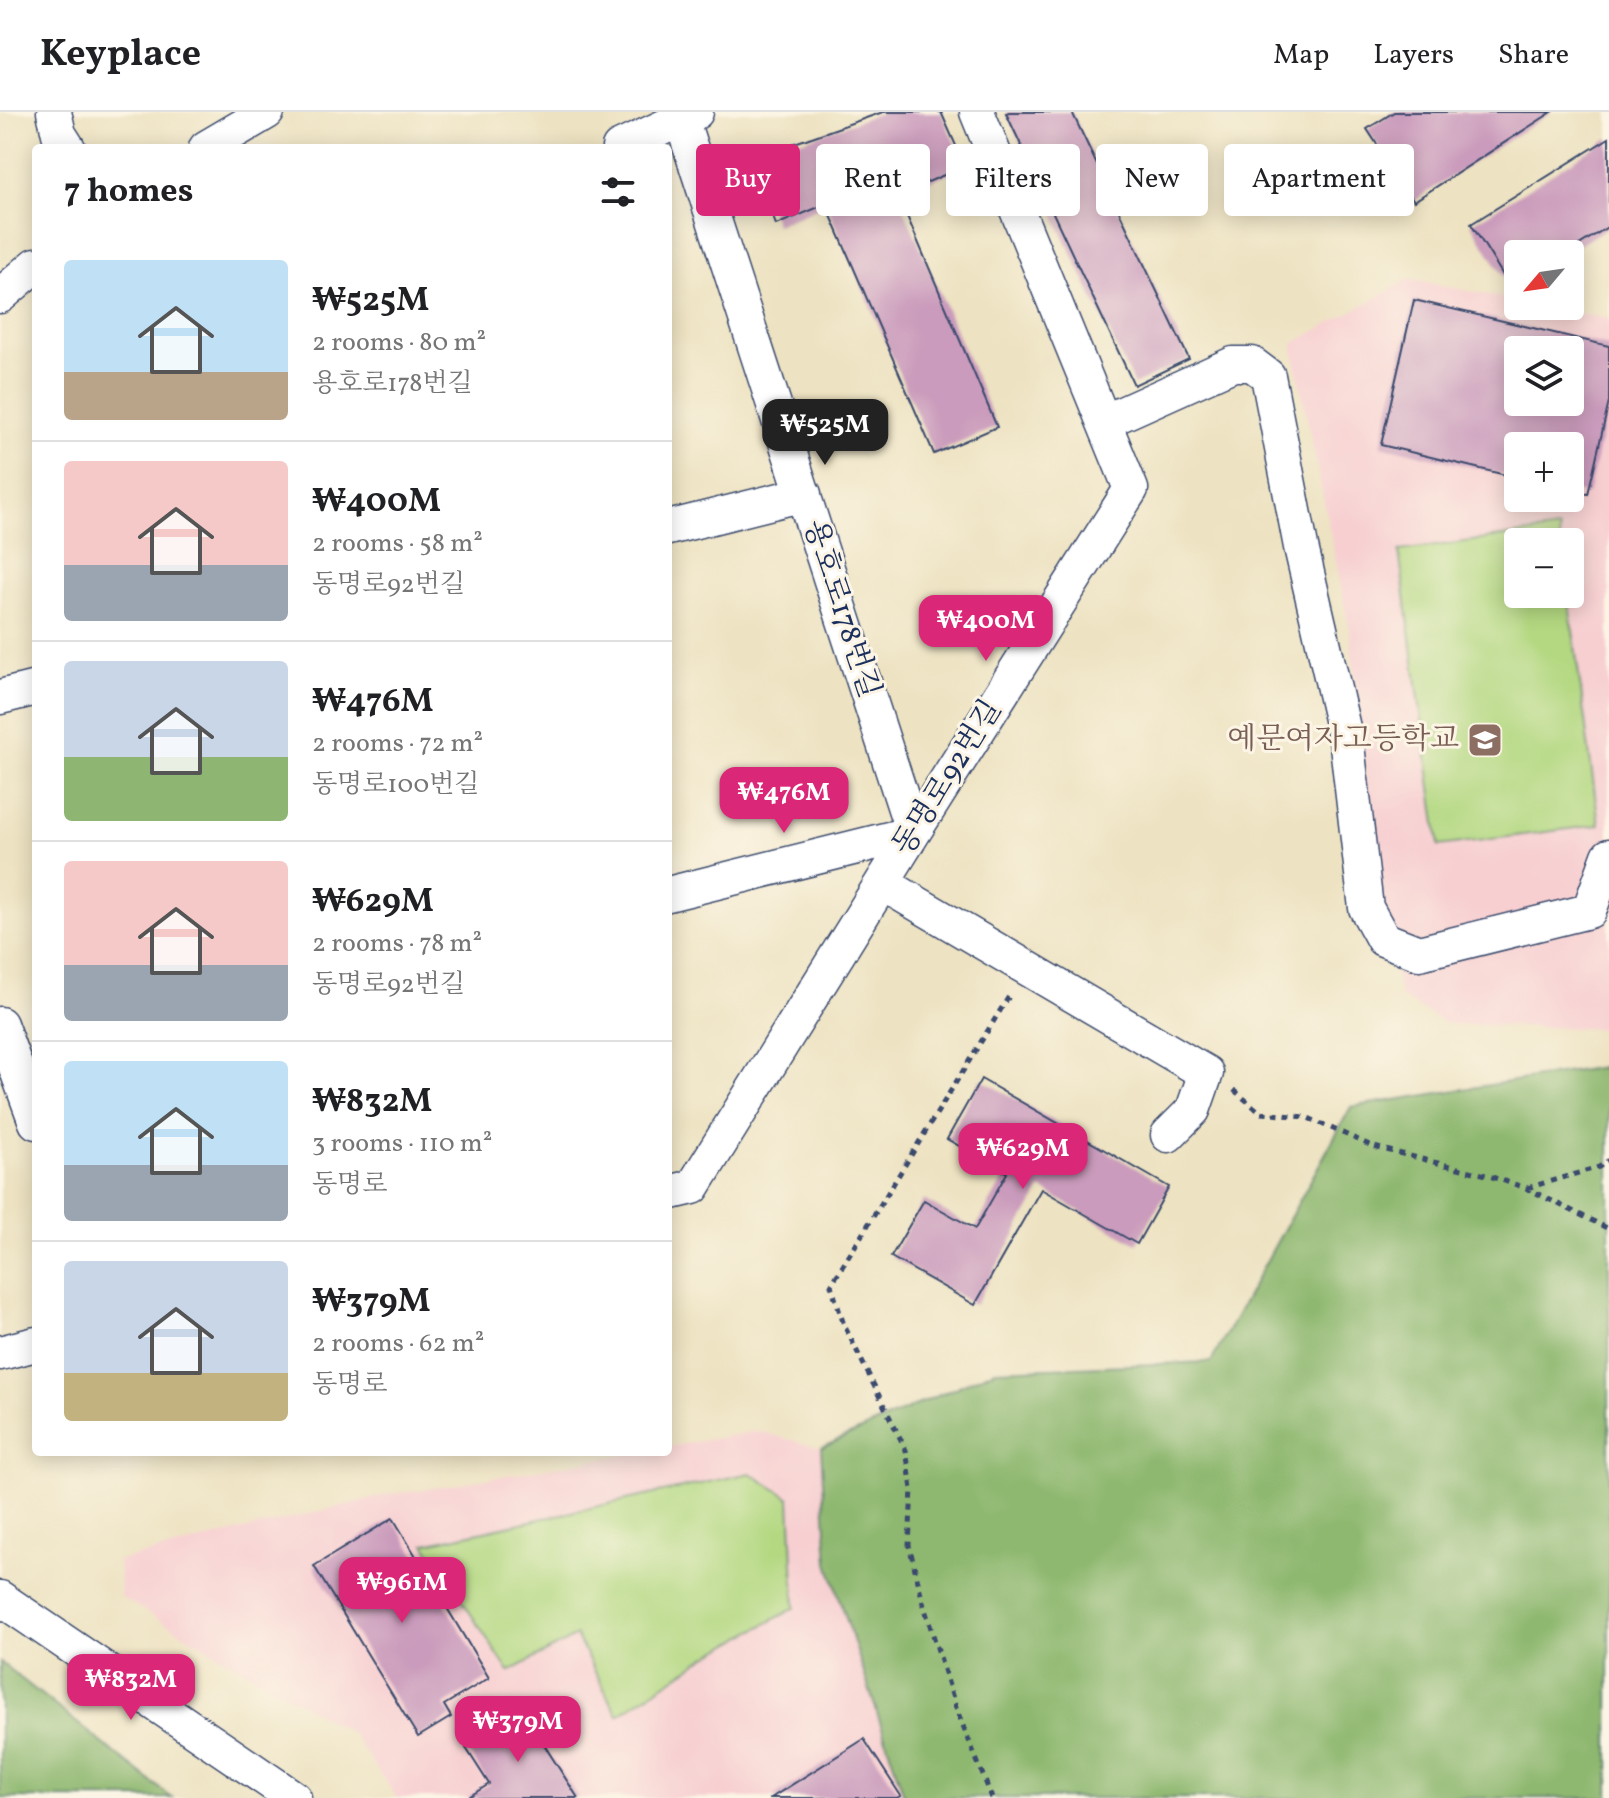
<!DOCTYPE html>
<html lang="en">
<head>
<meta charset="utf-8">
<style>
  body { margin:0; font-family:Vollkorn,"Noto Serif KR",serif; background:#f2f2f2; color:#202124; height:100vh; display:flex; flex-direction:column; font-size:30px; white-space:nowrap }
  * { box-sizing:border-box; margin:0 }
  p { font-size:26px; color:#757577 }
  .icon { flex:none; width:44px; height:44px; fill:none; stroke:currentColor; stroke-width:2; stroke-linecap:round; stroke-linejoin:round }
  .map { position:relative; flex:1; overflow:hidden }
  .panel { position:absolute; left:32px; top:32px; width:640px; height:1312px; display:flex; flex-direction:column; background:#fff; border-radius:8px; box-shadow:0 4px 20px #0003 }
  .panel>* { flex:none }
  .hud { position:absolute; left:696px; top:32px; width:760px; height:72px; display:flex; gap:16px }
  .needle { width:52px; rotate:241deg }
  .controls { position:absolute; left:1504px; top:128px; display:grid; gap:16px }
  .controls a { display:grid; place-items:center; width:80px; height:80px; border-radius:8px; background:#fff; box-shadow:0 4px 20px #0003; font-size:40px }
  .price { position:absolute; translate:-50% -68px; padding:0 18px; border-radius:16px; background:#db2777; color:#fff; font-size:26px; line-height:52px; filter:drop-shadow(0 2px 4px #0008) }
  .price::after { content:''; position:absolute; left:50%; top:48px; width:24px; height:18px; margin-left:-12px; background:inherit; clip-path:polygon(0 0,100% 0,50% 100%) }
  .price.selected { background:#222; color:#fff }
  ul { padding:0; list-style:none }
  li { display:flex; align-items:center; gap:24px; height:200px; padding:0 32px }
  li+li { border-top:2px solid #e0e0e0 }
  li span { display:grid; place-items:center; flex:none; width:224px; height:160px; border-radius:8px; color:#555 }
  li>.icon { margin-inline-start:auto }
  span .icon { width:96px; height:96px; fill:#fffc; stroke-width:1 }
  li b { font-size:34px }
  h2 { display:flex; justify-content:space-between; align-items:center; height:96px; padding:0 32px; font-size:34px }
  .pill { padding:0 28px; border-radius:8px; background:#fff; box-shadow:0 4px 20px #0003; font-size:28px; line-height:72px }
  .pill.selected { background:#db2777; color:#fff }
  header { display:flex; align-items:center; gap:48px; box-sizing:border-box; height:112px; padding:0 40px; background:#fff; border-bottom:2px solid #e0e0e0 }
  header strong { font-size:38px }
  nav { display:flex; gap:44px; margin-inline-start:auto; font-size:28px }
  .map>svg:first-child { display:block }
  .built { fill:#f7cfd1; fill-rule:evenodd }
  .green { fill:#b3d881; stroke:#678470; stroke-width:2 }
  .forest { fill:#8eb86f; stroke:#547466; stroke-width:2 }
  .building { fill:#ca9bbc; fill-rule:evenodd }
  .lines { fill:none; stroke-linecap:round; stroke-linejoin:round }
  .minor-casing { stroke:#3a4a6d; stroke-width:37 }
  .path { stroke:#3a4a6d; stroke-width:5; stroke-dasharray:6 6; stroke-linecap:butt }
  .minor { stroke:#fff; stroke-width:34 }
  .labels { text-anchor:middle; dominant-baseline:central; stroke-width:6; stroke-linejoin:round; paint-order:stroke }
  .street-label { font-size:30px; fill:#1b2f5e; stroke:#fcf5e5 }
  .education-label { font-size:30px; fill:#785e54; stroke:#fcf5e5; text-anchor:end }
</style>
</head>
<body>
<header>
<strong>Keyplace</strong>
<nav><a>Map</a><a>Layers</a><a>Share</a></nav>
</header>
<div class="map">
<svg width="1609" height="1686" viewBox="0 0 1609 1686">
  <rect width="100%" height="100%" fill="#fcf5e5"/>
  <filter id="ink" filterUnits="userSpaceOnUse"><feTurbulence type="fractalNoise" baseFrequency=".0125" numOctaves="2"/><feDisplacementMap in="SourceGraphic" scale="16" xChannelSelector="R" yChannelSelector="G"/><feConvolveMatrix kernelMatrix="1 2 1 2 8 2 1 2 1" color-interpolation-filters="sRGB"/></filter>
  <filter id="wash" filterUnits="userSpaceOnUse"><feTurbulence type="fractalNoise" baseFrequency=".006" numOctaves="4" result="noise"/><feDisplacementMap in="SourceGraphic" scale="32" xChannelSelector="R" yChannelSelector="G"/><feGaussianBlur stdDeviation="1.8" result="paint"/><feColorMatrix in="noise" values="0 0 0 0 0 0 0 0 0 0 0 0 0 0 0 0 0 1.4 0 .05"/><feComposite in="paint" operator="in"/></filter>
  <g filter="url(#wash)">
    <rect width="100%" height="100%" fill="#ede2c1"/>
    <path class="built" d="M1410 167 1518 189V194H1543L1609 207V917L1447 912 1400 885 1372 737 1350 519 1292 232ZM1518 238H1570V290H1518ZM1518 334H1570V386H1518ZM1518 430H1570V482H1518Z
      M758 1319 821 1336 828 1451 905 1686H397L351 1621 121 1485 118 1449 390 1382 417 1379 639 1340H668V1335Z"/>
    <path class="green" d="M1559 417 1560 430H1518V482H1568L1599 713 1439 734 1399 439Z
      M750 1361 790 1386 795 1496 707 1544 618 1603 576 1524 509 1560 425 1432Z"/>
    <path class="forest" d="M1609 954V1686H905L828 1451 821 1336 995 1258 1211 1250 1351 995Z
      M0 1550 172 1686H0Z"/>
    <g id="blocks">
      <path class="building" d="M883 0H941L965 54 898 83 997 315 934 342 826 92 776 113 752 46Z
        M1009 0H1072L1189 247 1134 273 1006 1Z
        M1394 0H1552L1414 89 1367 17Z
        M1609 26V114L1565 142H1518V171L1511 176 1471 112Z
        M1414 188 1609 234V290L1588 382 1570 378V334H1518V366L1381 333ZM1518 238H1570V290H1518Z
        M981 967 1169 1075 1137 1132 1041 1077 975 1193 891 1145 924 1088 975 1117 1007 1061 947 1027Z
        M393 1406 489 1566 444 1593 451 1605 418 1625 314 1454Z
        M523 1600 578 1686H467L489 1672 466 1636Z
        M864 1627 901 1684 897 1686H771Z"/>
    </g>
  </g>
  <g filter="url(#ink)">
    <use href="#blocks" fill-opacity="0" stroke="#3a4a6d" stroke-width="2"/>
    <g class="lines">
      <defs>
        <path id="minor" d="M54 0 59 22 68 36
          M206 36 267 0
          M619 36 696 0
          M0 184 36 153
          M1104 310 1233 252H1252L1268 264 1301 435 1347 633 1366 796 1383 827 1419 841 1589 799 1609 744
          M668 416 804 382
          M0 585 36 576
          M882 771 1206 961 1193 998 1168 1023
          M668 782 913 721 679 0
          M0 912 36 1010
          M668 1081 693 1075 913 721 1131 377 977 0
          M0 1241 36 1232
          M0 1486 294 1686"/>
      </defs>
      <use href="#minor" class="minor-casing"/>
      <path class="path" d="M1234 978 1261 1001 1306 1005 1374 1035 1486 1063 1526 1076 1609 1117
        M1527 1076 1599 1055 1609 1048
        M992 1686 956 1596 924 1494 909 1433 912 1377 906 1338 844 1213 831 1173 1011 881"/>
      <use href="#minor" class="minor"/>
    </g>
  </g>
  <defs>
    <symbol id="school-square" viewBox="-11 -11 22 22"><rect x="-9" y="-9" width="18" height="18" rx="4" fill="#8d6e63" stroke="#fcf5e5"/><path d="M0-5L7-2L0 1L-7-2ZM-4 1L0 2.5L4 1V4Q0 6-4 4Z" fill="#fff"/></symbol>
  </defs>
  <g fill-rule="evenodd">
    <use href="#school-square" x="1465" y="608" width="40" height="40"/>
  </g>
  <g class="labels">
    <g class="street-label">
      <text transform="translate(841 497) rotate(72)">용호로178번길</text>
      <text transform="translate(948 666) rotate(-58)">동명로92번길</text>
    </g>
    <g class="education-label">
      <text x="1459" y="628">예문여자고등학교</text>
    </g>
  </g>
</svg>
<div class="controls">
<a><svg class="needle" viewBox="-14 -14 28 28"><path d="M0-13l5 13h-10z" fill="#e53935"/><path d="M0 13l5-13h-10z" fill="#757577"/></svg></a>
<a><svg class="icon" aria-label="layers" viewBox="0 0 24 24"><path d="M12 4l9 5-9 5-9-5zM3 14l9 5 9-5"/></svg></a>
<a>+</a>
<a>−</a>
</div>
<b class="price selected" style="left:825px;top:355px">₩525M</b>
<b class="price" style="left:986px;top:551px">₩400M</b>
<b class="price" style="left:784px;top:723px">₩476M</b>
<b class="price" style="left:1023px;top:1079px">₩629M</b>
<b class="price" style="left:402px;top:1513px">₩961M</b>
<b class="price" style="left:131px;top:1610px">₩832M</b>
<b class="price" style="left:518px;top:1652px">₩379M</b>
<div class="hud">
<a class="pill selected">Buy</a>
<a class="pill">Rent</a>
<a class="pill">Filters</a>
<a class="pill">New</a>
<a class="pill">Apartment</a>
</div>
<section class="panel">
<h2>7 homes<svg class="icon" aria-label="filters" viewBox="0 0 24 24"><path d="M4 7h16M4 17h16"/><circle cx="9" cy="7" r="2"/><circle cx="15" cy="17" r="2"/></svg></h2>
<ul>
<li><span style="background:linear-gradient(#bfe0f5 70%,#b9a48a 0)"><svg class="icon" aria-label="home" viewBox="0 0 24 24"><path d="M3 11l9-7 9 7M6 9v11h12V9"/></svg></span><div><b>₩525M</b><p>2 rooms · 80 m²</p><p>용호로178번길</p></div></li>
<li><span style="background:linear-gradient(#f6c9c9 65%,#9aa5b1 0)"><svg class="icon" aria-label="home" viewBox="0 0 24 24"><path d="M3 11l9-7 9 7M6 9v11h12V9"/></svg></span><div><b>₩400M</b><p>2 rooms · 58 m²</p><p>동명로92번길</p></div></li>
<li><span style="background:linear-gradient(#c9d6e8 60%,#8fb573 0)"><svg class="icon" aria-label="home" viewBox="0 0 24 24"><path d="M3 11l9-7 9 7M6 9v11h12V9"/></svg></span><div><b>₩476M</b><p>2 rooms · 72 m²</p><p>동명로100번길</p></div></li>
<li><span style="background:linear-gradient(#f6c9c9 65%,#9aa5b1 0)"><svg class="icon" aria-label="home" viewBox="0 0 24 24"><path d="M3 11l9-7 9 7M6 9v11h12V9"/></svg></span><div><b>₩629M</b><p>2 rooms · 78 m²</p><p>동명로92번길</p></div></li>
<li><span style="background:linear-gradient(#bfe0f5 65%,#9aa5b1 0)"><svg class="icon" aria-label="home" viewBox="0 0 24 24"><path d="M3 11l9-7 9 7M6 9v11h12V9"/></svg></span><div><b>₩832M</b><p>3 rooms · 110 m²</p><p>동명로</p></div></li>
<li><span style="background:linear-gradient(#c9d6e8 70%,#c2b280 0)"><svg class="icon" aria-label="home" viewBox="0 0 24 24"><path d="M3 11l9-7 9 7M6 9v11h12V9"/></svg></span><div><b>₩379M</b><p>2 rooms · 62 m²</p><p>동명로</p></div></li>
</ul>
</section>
</div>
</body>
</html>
